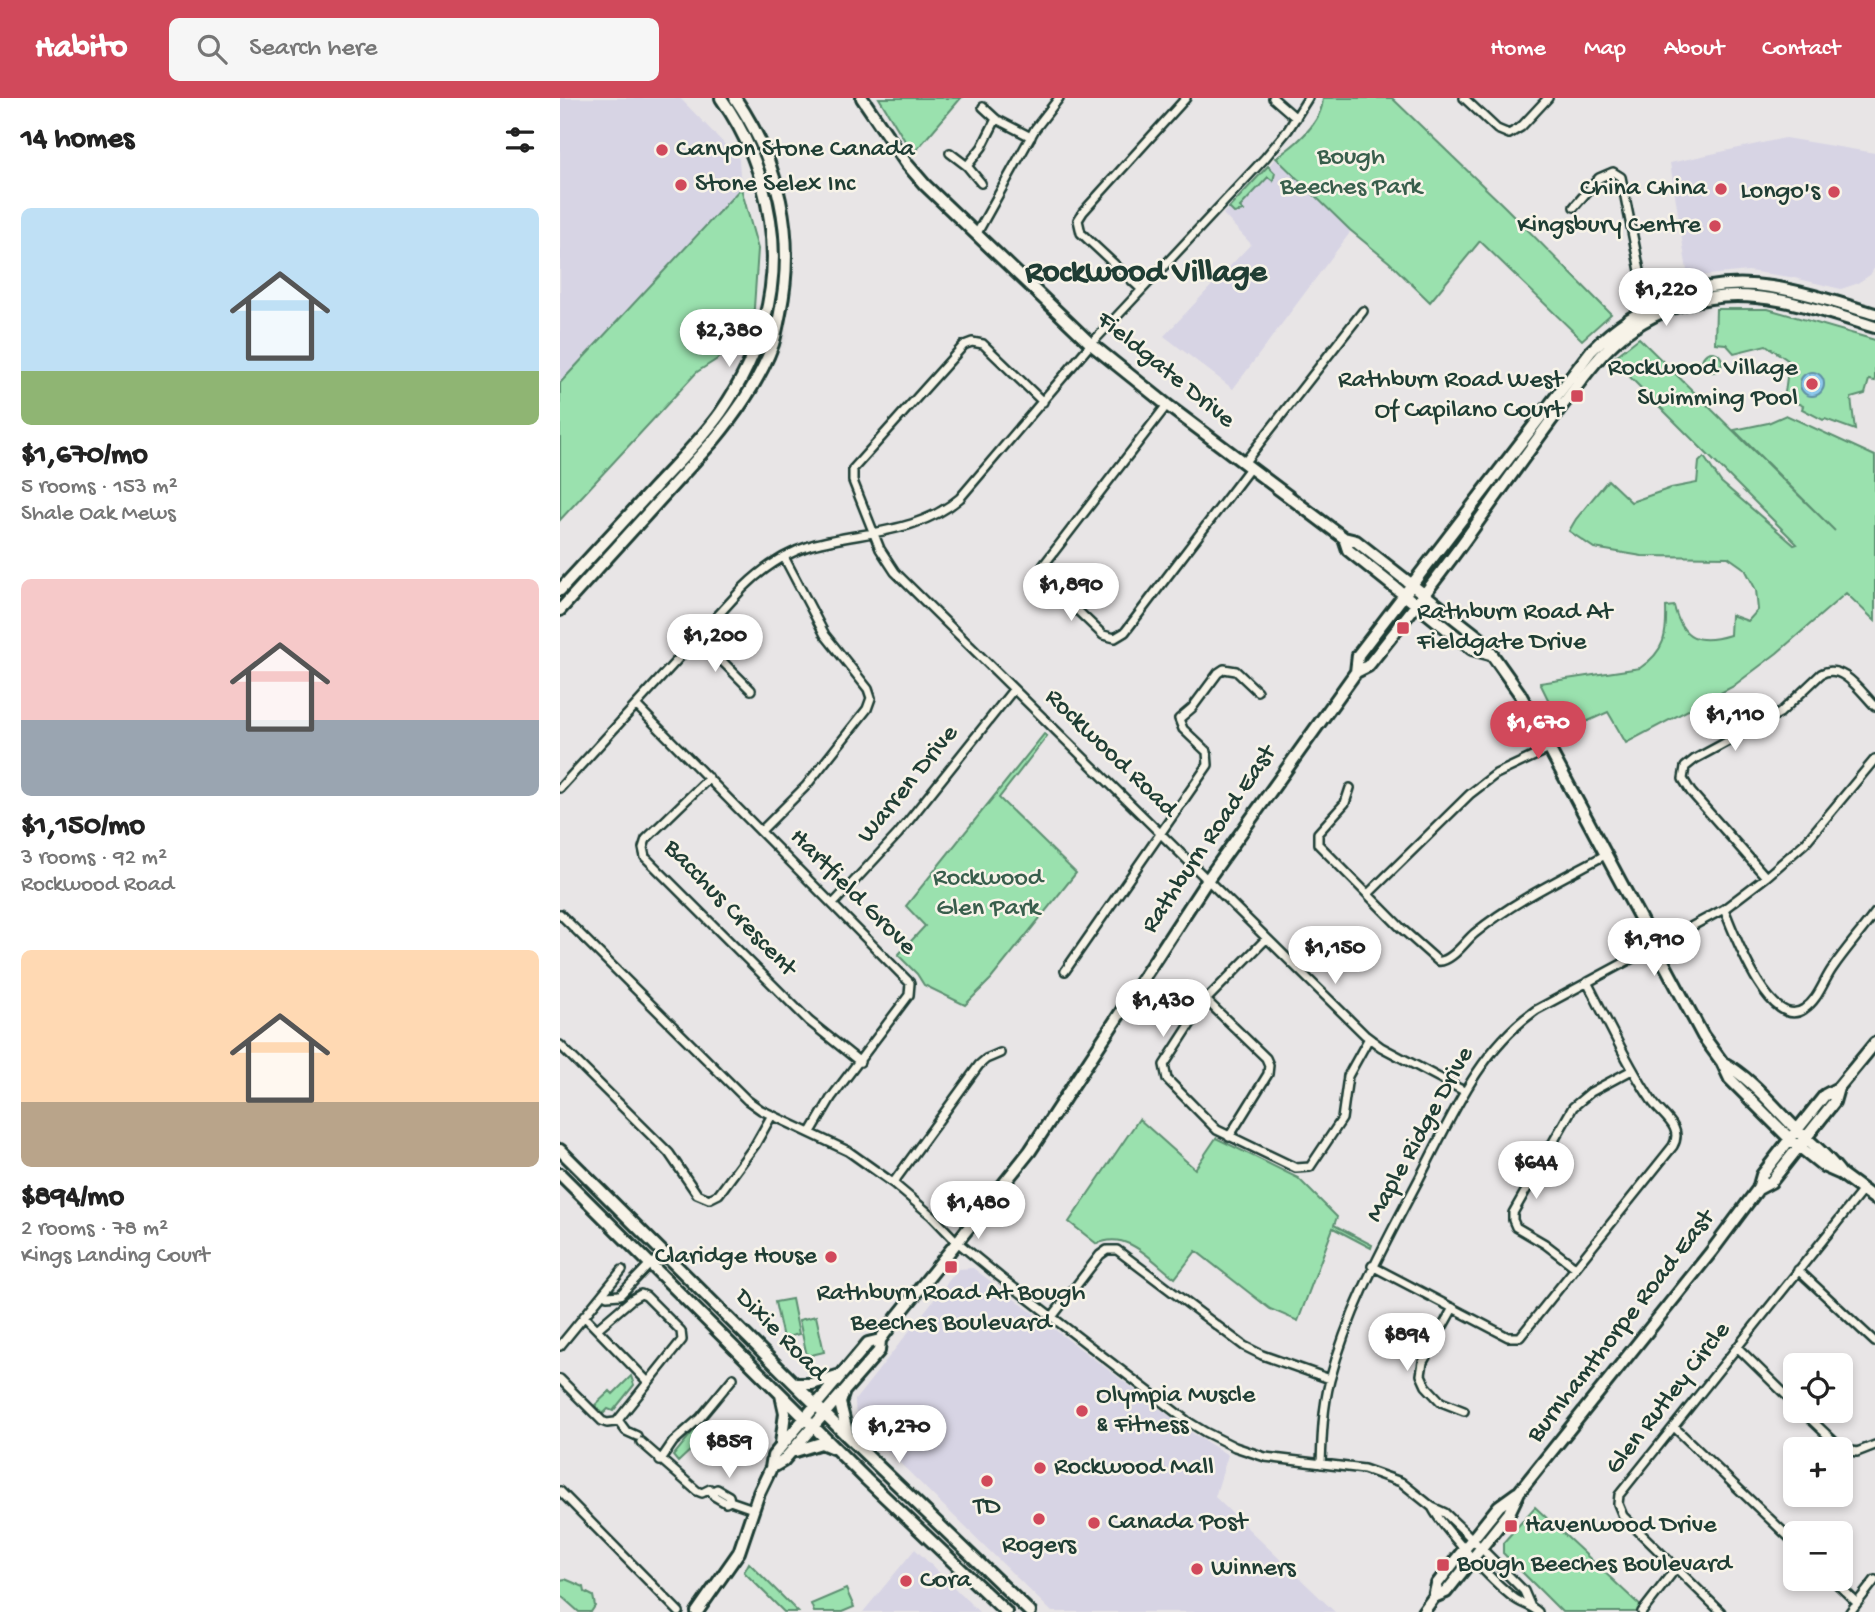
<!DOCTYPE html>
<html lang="en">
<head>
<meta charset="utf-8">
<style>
  body { margin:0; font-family:"Gochi Hand",sans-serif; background:#f6f6f6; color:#222; height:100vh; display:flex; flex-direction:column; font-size:26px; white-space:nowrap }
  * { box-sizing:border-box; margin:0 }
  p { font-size:23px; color:#767676 }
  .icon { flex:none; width:38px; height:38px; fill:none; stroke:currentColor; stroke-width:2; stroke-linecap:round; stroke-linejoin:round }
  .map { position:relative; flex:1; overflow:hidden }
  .drawer { display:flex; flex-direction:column; background:#fff; width:560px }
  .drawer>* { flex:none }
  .controls { position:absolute; left:1223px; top:1255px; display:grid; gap:14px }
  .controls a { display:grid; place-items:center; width:70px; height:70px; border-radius:10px; background:#fff; box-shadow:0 4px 10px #0003; font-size:35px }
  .price { position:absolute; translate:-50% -60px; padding:0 16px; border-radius:24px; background:#fff; color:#222; font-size:23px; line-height:46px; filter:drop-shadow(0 2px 4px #0008) }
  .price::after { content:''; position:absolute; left:50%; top:42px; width:21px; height:16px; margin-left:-10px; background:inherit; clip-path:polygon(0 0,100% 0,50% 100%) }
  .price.on { background:#d1495b; color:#fff }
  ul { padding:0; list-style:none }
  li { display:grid; align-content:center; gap:14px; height:371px; padding:0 21px }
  li span { display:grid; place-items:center; height:217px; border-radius:10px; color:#555 }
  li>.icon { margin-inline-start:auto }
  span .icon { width:126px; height:126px; fill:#fffc; stroke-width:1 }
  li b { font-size:30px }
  h2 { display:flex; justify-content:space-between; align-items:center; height:84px; padding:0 21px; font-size:30px }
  header { display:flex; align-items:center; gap:42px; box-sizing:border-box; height:98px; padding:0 35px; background:#d1495b; color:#fff }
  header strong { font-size:33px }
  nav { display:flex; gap:38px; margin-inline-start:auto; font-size:24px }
  .search { width:490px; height:63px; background:#f6f6f6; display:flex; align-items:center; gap:18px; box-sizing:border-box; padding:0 24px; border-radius:10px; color:#767676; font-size:26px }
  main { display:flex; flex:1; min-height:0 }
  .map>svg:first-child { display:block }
  .built { fill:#d7d4e4 }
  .green { fill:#9ae1ae; stroke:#5c8f71; stroke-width:2 }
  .water { fill:#8dc8ed; stroke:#6190a3; stroke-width:2 }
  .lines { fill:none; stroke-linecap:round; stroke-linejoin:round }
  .street-casing { stroke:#1f3d34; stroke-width:12 }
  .secondary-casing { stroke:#1f3d34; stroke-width:16 }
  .street { stroke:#f7f3e8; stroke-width:7 }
  .secondary { stroke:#f7f3e8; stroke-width:10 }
  .poi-dot { fill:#d1495b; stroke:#f7f3e8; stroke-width:2.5 }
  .labels { text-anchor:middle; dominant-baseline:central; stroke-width:5; stroke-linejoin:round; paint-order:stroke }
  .poi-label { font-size:26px; fill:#1f3d34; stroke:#f7f3e8; text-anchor:start }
  .park-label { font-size:26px; fill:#385e4c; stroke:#f7f3e8 }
  .street-label { font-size:26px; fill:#1f3d34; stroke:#f7f3e8 }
  .district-label { font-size:33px; font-weight:bold; fill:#1f3d34; stroke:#f7f3e8 }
</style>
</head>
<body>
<header>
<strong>Habito</strong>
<div class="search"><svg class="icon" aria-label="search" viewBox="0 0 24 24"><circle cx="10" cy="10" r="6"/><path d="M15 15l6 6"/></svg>Search here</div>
<nav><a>Home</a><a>Map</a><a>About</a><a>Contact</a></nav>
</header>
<main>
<section class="drawer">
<h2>14 homes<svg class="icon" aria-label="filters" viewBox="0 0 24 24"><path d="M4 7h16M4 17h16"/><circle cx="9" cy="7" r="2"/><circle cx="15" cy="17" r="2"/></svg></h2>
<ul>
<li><span style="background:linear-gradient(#bfe0f5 75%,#8fb573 0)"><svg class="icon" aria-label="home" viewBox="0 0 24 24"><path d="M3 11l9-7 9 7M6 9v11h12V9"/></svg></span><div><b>$1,670/mo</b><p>5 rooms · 153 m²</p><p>Shale Oak Mews</p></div></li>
<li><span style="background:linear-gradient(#f6c9c9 65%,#9aa5b1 0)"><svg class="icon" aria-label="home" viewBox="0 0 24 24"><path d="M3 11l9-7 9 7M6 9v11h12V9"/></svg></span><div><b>$1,150/mo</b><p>3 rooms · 92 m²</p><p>Rockwood Road</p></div></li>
<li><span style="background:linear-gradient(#ffd9b3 70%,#b9a48a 0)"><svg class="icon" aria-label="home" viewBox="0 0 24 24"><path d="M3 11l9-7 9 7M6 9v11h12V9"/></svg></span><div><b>$894/mo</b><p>2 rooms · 78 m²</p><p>Kings Landing Court</p></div></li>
</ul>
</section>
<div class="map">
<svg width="1315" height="1514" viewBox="0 0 1315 1514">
  <rect width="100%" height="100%" fill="#e8e5e6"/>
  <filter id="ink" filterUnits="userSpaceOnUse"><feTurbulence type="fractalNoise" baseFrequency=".0143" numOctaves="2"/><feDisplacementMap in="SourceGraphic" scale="14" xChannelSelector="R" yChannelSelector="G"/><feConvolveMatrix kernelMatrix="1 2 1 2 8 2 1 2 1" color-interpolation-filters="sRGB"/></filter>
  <g filter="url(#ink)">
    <path class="built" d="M0 0H120L179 61 181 90 0 285Z
      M1225 40 1315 55V169L1310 177 1296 186 1281 191 1230 179 1188 173 1128 179 1110 65Z
      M716 60 790 132 789 136 673 291 604 238 691 146 663 116Z
      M413 1170 632 1335 668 1357 655 1399 775 1514H492L296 1322 295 1302 398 1171Z
      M355 1451 419 1514H303Z"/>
    <path class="green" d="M319 0H401L353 56Z
      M763 0H832L945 109 1051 216 1022 242 920 143 870 204 829 164 790 132 716 60C735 47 762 26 763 0Z
      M708 68 715 75 713 83 708 79 680 109 684 113 674 115 669 110Z
      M181 90 198 151 192 239 137 274 0 422V285Z
      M1156 211H1208L1315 242V283L1309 282 1305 296 1291 300 1295 332 1265 321 1263 322 1242 311 1243 308 1235 304 1224 303 1229 263 1206 247 1174 255 1166 246 1155 245Z
      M1079 240 1275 433 1174 332 1208 325 1226 317 1315 358V523L1286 495 1217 555 1172 589 1066 645 1048 614 1004 634 980 585 1080 570C1105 553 1107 537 1106 509L1114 508C1122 541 1138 547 1170 537L1171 517 1188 523 1198 512 1196 492 1185 471 1168 459 1082 458 1034 450 1009 433 1016 421 1048 382 1071 404 1111 390 1137 385 1139 364 1144 359 1161 384 1234 447 1237 446 1052 261Z
      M1142 264a10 10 0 1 1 20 0a10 10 0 1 1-20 0Z
      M484 636 487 638 439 700 516 775 431 881 405 907 364 887 357 876 338 857 365 828 346 808Z
      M579 1021 635 1071 656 1040 738 1080 777 1119 774 1127 812 1147 811 1150 773 1130 738 1223 710 1211 636 1153 615 1180C592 1163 567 1131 537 1146L509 1124Z
      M232 1201 239 1236 223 1240 215 1204Z
      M256 1218 264 1254 247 1258 239 1222Z
      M71 1278 74 1287 53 1313 48 1311 43 1316 35 1307 50 1293 53 1296Z
      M139 1326 149 1335 118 1364 113 1358Z
      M975 1409 1087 1514H1002L943 1455V1445Z
      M189 1465 238 1514H224L184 1474Z
      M5 1481 24 1489 25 1494 33 1498 35 1508 31 1514H19L0 1497V1482Z
      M286 1491 294 1509 282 1514H254L251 1506Z"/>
    <path class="water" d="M1240 286a12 12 0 1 1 24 0a12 12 0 1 1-24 0Z"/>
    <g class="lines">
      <defs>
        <path id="street" d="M713 0 736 20
          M904 0 937 31 949 36 961 29 988 0
          M423 9 436 21 471 39
          M390 55 407 68 421 85
          M407 68 422 49 436 21
          M1014 109 1039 80 1053 74 1061 79 1080 173 1086 191 1096 208
          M416 137 475 31 499 0
          M581 191 521 135 518 122 523 114 626 0
          M483 304 423 246 412 244 404 247 293 371V383L320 451 335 474 805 937 821 949 904 993
          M607 307 483 468V475L487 483 543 537 555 540 565 534 690 370
          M684 365 803 213
          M139 540 191 592
          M76 607 350 885 349 897 271 1000 251 1034
          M149 680 86 741 83 750 85 759 249 923 300 964
          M0 690 183 490C203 470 226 455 252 447 303 433 358 436 400 400L531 246 705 60 728 32 748 0
          M790 690 785 705 758 735V746L841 830 878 863C891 865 905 843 915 835 954 803 1001 781 1045 757
          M201 733 246 688 307 611 311 600 308 591 265 537 224 459
          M1206 779 1131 694 1123 681 1125 669 1135 661 1220 615 1261 576C1282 564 1301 594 1315 608
          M808 796 910 696 936 676 989 651
          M273 806 338 736 453 592
          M1164 811C1173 833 1210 935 1244 911 1258 902 1263 884 1272 871 1285 852 1301 834 1315 815
          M0 816 187 1002 201 1012 288 1053 333 1085 372 1118 396 1143 440 1179 627 1323 645 1334 675 1349 705 1359 804 1371 841 1384 872 1409 885 1415 905 1434 964 1493 970 1507
          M706 841 646 902 604 967 607 981 657 1032 736 1070 750 1069 782 1021 788 978 809 940
          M505 873 648 667 647 654 623 631 619 621 632 610 658 575 664 571 676 573 697 593
          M646 902 706 960 709 967 708 976 669 1039
          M0 947 109 1055 137 1096 149 1101 159 1096 195 1047 212 1017
          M333 1085 419 967 426 961 440 955
          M812 1168 948 1239H960L1113 1048C1124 1029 1102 1018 1092 1003 1067 966 1048 924 1027 884
          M1015 1169 985 1146 956 1129 953 1122V1115L1013 1009 1031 994 1072 972
          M1238 1172 1315 1244
          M43 1195 47 1198 60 1197 90 1166 106 1158
          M893 1210 863 1264 861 1277 866 1288 881 1304 904 1313
          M24 1218 88 1284
          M492 1219 540 1157 547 1152H557L684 1248 702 1257 770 1281
          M37 1231 72 1201 81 1196 86 1198 121 1233 122 1242 58 1322 66 1333 77 1338
          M0 1248 62 1172
          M1177 1249 1236 1307
          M0 1281 42 1323 47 1325 55 1324
          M1241 1312 1282 1351 1297 1354 1315 1347
          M1114 1329 1236 1446
          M81 1344 137 1393 142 1395 150 1391 154 1398 166 1405 170 1403 193 1411
          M100 1363 113 1344 140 1320 173 1280
          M761 1366C762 1338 763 1309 770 1282 789 1210 825 1146 859 1081 891 1020 918 953 976 912L1164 811 1206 779 1245 745 1315 661
          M0 1393 119 1514
          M153 1393 157 1391 169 1398 170 1403
          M872 1409C884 1432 933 1484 954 1500 962 1506 971 1507 978 1514
          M1271 1480 1297 1505
          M1082 1514 1116 1470
          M1161 1514 1063 1418 1058 1406 1059 1397 1303 1092
          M1290 1514 1315 1482"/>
        <path id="secondary" d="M302 0 346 65 365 87 531 246 607 307 784 440 796 443 921 541 960 596 1143 938 1162 964 1170 981 1230 1041 1265 1069 1281 1076 1315 1101
          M784 440 788 452 912 551 930 556
          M0 492C31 458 63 424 94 390 117 365 142 341 161 314 200 258 221 191 210 122 203 77 188 38 161 0
          M0 512 154 342C178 313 200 282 213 246 216 236 218 225 220 215 236 138 219 64 175 0
          M796 574 808 568C845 521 883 474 917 425 945 386 972 348 1001 309 1020 284 1038 257 1063 237 1088 218 1118 205 1150 200 1206 191 1262 213 1315 229
          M1162 964C1191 980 1212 1007 1235 1030 1251 1045 1268 1058 1281 1076
          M0 1052 288 1339 470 1514
          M0 1076 306 1381 446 1514
          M1198 1091 1211 1084 1274 1004 1278 990
          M235 1286H252L277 1278
          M283 1296 280 1305 288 1338
          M221 1346 225 1315 221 1297
          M235 1353 261 1345 273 1350
          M211 1370 223 1363 319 1253 320 1242 337 1219 470 1053 648 781 796 574 798 557 1031 253C1078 205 1143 178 1211 189 1246 194 1281 206 1315 216
          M874 1499 877 1486 898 1459 939 1408 957 1395
          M137 1514 179 1454 199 1395 211 1370 213 1358 308 1245 320 1242
          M863 1514 874 1499 886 1494 949 1415 959 1394 1151 1154 1198 1091 1202 1077 1237 1032 1265 997 1278 990 1315 945"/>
      </defs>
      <use href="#street" class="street-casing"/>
      <use href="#secondary" class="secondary-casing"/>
      <use href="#street" class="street"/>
      <use href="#secondary" class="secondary"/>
    </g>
  </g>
  <g class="poi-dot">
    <circle cx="102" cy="52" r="7"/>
    <circle cx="121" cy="87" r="7"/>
    <circle cx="1161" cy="91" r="7"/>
    <circle cx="1274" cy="94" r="7"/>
    <circle cx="1155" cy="128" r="7"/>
    <circle cx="1252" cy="286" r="7"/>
    <rect x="1010" y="291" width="14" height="14" rx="3.5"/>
    <rect x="836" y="523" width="14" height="14" rx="3.5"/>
    <circle cx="271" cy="1159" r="7"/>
    <rect x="384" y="1162" width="14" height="14" rx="3.5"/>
    <circle cx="522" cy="1313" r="7"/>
    <circle cx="480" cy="1370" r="7"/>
    <circle cx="427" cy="1383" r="7"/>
    <circle cx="479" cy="1421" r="7"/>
    <circle cx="534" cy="1425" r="7"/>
    <rect x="944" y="1421" width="14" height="14" rx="3.5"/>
    <rect x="876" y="1460" width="14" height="14" rx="3.5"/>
    <circle cx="637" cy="1471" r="7"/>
    <circle cx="346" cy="1483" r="7"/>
  </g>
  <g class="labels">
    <g class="poi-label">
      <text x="116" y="52">Canyon Stone Canada</text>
      <text x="135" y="87">Stone Selex Inc</text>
      <text x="1147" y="91" text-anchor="end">China China</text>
      <text x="1260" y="94" text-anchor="end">Longo's</text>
      <text x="1141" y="128" text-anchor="end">Kingsbury Centre</text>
      <text x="1238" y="271" text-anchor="end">Rockwood Village<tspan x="1238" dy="30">Swimming Pool</tspan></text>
      <text x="1003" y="283" text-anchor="end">Rathburn Road West<tspan x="1003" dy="30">Of Capilano Court</tspan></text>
      <text x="857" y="515">Rathburn Road At<tspan x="857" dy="30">Fieldgate Drive</tspan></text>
      <text x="257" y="1159" text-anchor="end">Claridge House</text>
      <text x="391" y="1196" text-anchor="middle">Rathburn Road At Bough<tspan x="391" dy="30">Beeches Boulevard</tspan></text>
      <text x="536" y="1298">Olympia Muscle<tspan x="536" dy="30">&amp; Fitness</tspan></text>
      <text x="494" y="1370">Rockwood Mall</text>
      <text x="427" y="1410" text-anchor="middle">TD</text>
      <text x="548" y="1425">Canada Post</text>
      <text x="965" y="1428">Havenwood Drive</text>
      <text x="479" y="1448" text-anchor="middle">Rogers</text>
      <text x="897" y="1467">Bough Beeches Boulevard</text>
      <text x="651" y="1471">Winners</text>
      <text x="360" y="1483">Cora</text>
    </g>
    <g class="park-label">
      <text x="791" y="60">Bough<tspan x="791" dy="30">Beeches Park</tspan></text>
      <text x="428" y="781">Rockwood<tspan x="428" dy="30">Glen Park</tspan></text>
    </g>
    <g class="street-label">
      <text transform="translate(605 273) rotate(39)">Fieldgate Drive</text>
      <text transform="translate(550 656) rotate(44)">Rockwood Road</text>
      <text transform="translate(349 687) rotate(-51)">Warren Drive</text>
      <text transform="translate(650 742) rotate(-56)">Rathburn Road East</text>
      <text transform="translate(292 795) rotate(45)">Hartfield Grove</text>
      <text transform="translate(169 811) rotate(46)">Bacchus Crescent</text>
      <text transform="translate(861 1037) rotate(-61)">Maple Ridge Drive</text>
      <text transform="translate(1062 1229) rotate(-52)">Burnhamthorpe Road East</text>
      <text transform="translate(220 1238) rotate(45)">Dixie Road</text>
      <text transform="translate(1109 1301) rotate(-52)">Glen Rutley Circle</text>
    </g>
    <g class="district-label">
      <text x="586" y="176">Rockwood Village</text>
    </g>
  </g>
</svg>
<div class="controls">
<a><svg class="icon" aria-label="locate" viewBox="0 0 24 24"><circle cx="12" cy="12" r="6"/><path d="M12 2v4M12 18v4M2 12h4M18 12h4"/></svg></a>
<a>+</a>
<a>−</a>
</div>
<b class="price" style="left:1106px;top:230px">$1,220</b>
<b class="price" style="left:169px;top:271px">$2,380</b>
<b class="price" style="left:511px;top:525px">$1,890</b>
<b class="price" style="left:155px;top:576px">$1,200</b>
<b class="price" style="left:1175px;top:655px">$1,110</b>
<b class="price on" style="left:978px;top:663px">$1,670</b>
<b class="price" style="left:1094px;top:880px">$1,910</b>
<b class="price" style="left:775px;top:888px">$1,150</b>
<b class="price" style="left:603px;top:941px">$1,430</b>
<b class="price" style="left:976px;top:1103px">$644</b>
<b class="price" style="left:418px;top:1143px">$1,480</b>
<b class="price" style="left:847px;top:1275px">$894</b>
<b class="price" style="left:339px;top:1367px">$1,270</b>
<b class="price" style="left:169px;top:1382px">$859</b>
</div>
</main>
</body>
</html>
